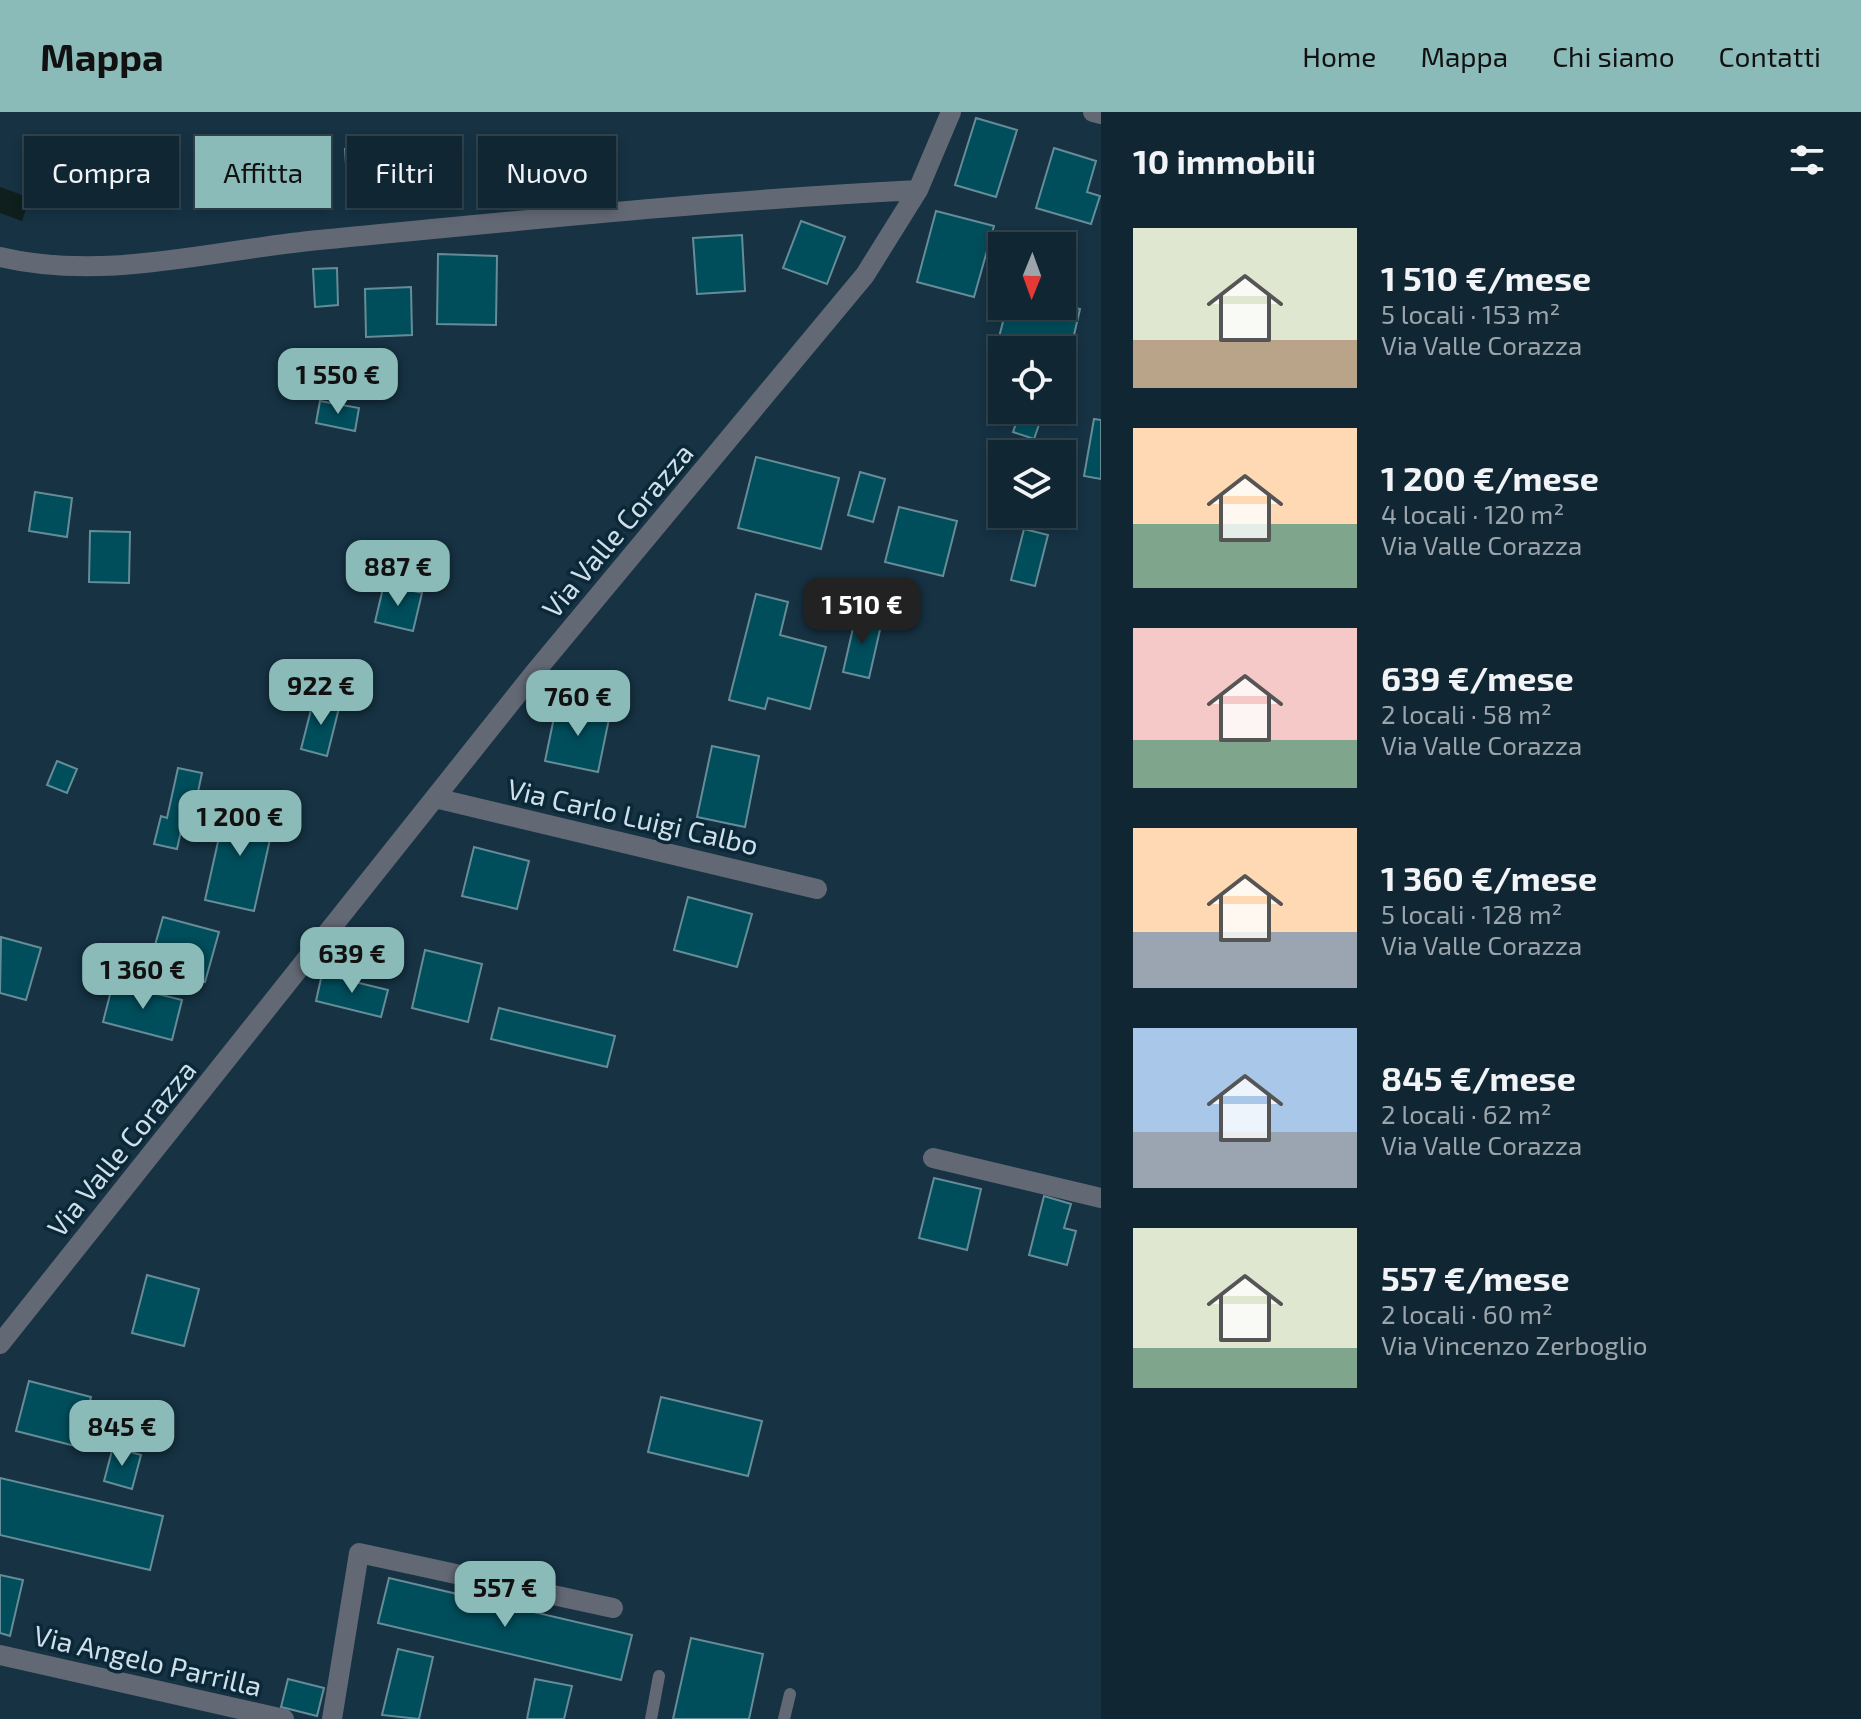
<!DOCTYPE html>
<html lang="it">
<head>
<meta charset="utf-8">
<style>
  body { margin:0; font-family:"Exo 2",sans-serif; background:#192e3a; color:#f1f3f6; height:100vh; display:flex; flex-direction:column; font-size:30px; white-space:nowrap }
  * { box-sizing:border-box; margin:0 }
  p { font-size:26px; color:#9ca5ac }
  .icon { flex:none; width:44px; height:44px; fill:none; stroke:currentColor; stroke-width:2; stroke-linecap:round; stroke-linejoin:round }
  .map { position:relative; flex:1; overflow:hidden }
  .sheet { display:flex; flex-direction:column; background:#102632; width:760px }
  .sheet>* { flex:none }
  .guide { position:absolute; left:24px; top:24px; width:760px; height:72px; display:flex; gap:16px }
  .needle { width:52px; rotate:181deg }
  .controls { position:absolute; left:988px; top:120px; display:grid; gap:16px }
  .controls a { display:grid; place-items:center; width:88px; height:88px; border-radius:0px; background:#102632; box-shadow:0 4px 12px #0003,0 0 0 2px #30434d; font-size:40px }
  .price { position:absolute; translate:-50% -68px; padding:0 18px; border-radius:16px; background:#8bbbb9; color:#111; font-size:26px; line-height:52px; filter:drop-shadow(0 2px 4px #0008) }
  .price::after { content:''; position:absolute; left:50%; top:48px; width:24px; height:18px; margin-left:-12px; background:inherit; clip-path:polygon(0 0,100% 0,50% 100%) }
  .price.current { background:#222; color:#fff }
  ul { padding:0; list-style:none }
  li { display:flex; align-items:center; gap:24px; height:200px; padding:0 32px }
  li span { display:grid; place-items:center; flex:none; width:224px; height:160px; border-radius:0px; color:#555 }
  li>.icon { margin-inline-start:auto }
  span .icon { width:96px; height:96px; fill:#fffc; stroke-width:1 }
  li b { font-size:34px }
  h2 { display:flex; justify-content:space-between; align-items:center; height:96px; padding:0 32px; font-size:34px }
  .chip { padding:0 28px; border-radius:0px; background:#102632; box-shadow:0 4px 12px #0003,0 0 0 2px #30434d; font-size:28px; line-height:72px }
  .chip.current { background:#8bbbb9; color:#111 }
  header { display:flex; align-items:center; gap:48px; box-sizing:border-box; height:112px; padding:0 40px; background:#8bbbb9; color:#111 }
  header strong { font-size:38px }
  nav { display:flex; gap:44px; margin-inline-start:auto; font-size:28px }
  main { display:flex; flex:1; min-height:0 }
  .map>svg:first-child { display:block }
  .water { fill:#0e1f1e }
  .building { fill:#004d5b; stroke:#668d97; stroke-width:2 }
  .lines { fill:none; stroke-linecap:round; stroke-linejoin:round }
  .lane { stroke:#626975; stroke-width:12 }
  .street { stroke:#626975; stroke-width:20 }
  .labels { text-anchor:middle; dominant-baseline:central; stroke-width:7; stroke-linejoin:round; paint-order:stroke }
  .street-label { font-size:28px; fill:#d0e0eb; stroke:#0b2838 }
</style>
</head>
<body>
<header>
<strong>Mappa</strong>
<nav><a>Home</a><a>Mappa</a><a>Chi siamo</a><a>Contatti</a></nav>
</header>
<main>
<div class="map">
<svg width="1101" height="1607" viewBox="0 0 1101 1607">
  <rect width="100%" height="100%" fill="#163243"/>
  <path class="water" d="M0 75 30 86 22 109 0 101Z"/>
  <path class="building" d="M976 6 1017 18 996 85 955 73Z
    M401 34 403 80 348 84 345 37Z
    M1054 36 1096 49 1087 80 1100 84 1091 112 1036 96Z
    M936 99 994 114 974 185 917 170Z
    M801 109 845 125 827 172 783 156Z
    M742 123 745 179 697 182 693 126Z
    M1049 127 1069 132 1062 155V134H1047Z
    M438 142 497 144 496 213 437 212Z
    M337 156 338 193 315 195 313 157Z
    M411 175 412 223 366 225 365 177Z
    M1062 193 1080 197 1066 258 1062 257V238L995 241 1007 194Z
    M320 289 359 296 355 319 316 311Z
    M1020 300 1041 307 1034 327 1013 320Z
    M1094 307 1101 308V367L1084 364Z
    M756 345 839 366 821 437 738 416Z
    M860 360 885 367 873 410 848 403Z
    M35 380 72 386 67 425 29 419Z
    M899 395 957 409 943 464 885 450Z
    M1024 417 1048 423 1035 474 1011 468Z
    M90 419 130 420 129 471 89 470Z
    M384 472 422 481 413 519 375 510Z
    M756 482 788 490 780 523 826 535 810 597 768 586 765 597 729 588Z
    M856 503 882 509 869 566 843 560Z
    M314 586 340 592 327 644 301 637Z
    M557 591 610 602 598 660 545 649Z
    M712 634 759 644 745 715 697 705Z
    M57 649 77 657 67 681 47 673Z
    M178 656 202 661 192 708 184 706 177 737 154 732 161 704 167 706Z
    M226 694 275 705 254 799 205 788Z
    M474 735 529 749 517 797 462 784Z
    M688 785 752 802 737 855 674 838Z
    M163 805 219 820 205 870 149 854Z
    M1 825 41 836 26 888 0 881Z
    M425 838 482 852 468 910 412 896Z
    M322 862 388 878 381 905 316 889Z
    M113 871 182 888 172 928 103 910Z
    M499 896 615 924 607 955 491 927Z
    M934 1066 981 1077 967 1138 919 1126Z
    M1044 1084 1071 1092 1064 1116 1076 1119 1067 1153 1029 1143Z
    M147 1163 199 1177 184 1234 132 1221Z
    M29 1269 91 1285 79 1335 16 1319Z
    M661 1285 762 1309 748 1364 648 1340Z
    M113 1335 141 1343 132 1377 104 1369Z
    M0 1366 163 1404 150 1458 0 1423Z
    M0 1463 23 1468 10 1524 0 1521Z
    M389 1466 632 1523 621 1568 378 1511Z
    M691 1526 763 1542 749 1607H673Z
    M398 1537 433 1545 419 1607 382 1603Z
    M288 1567 324 1576 317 1604 281 1595Z
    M535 1567 572 1574 564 1607H527Z"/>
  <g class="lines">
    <path class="lane" d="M651 1607 659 1564
      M784 1607 790 1582"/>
    <path class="street" d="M1093 0 1101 2
      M0 145C106 170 213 138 319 128 518 109 719 88 918 78
      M435 686 817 777
      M933 1046 1101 1086
      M0 1232 535 560 865 163 918 78 951 0
      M0 1543 284 1607
      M332 1607 359 1441 613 1496"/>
  </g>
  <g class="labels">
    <g class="street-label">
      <text transform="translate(617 418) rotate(-50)">Via Valle Corazza</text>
      <text transform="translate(633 704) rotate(13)">Via Carlo Luigi Calbo</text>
      <text transform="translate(121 1036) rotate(-51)">Via Valle Corazza</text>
      <text transform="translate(148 1548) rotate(13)">Via Angelo Parrilla</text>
    </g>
  </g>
</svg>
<div class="controls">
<a><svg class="needle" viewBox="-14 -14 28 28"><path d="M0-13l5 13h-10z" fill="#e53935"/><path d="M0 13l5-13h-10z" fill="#9ca5ac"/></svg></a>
<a><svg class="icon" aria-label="locate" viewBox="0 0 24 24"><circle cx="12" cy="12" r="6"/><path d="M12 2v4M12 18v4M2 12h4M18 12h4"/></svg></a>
<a><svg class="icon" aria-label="layers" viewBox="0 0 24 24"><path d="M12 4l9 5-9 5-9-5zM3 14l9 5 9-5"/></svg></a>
</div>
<b class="price" style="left:338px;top:304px">1 550 €</b>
<b class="price" style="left:398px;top:496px">887 €</b>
<b class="price current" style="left:862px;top:534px">1 510 €</b>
<b class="price" style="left:321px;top:615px">922 €</b>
<b class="price" style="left:578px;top:626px">760 €</b>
<b class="price" style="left:240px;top:746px">1 200 €</b>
<b class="price" style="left:352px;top:883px">639 €</b>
<b class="price" style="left:143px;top:899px">1 360 €</b>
<b class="price" style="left:122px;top:1356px">845 €</b>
<b class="price" style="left:505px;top:1517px">557 €</b>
<div class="guide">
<a class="chip">Compra</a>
<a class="chip current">Affitta</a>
<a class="chip">Filtri</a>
<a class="chip">Nuovo</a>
</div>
</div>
<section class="sheet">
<h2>10 immobili<svg class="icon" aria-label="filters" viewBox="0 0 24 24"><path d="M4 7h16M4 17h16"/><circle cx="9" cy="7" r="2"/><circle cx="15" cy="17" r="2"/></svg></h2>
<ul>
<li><span style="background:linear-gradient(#dfe7d0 70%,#b9a48a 0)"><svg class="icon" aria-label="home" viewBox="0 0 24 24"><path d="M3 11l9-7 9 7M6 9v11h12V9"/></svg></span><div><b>1 510 €/mese</b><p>5 locali · 153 m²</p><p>Via Valle Corazza</p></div></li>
<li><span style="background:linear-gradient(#ffd9b3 60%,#7fa58c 0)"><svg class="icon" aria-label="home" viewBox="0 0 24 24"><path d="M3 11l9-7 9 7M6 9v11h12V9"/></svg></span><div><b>1 200 €/mese</b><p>4 locali · 120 m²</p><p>Via Valle Corazza</p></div></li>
<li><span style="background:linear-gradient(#f6c9c9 70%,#7fa58c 0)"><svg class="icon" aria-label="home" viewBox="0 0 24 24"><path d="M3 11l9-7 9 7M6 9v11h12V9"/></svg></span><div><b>639 €/mese</b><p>2 locali · 58 m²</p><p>Via Valle Corazza</p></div></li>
<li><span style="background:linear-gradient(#ffd9b3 65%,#9aa5b1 0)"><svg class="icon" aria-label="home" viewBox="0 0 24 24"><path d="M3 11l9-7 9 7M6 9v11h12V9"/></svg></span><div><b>1 360 €/mese</b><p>5 locali · 128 m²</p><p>Via Valle Corazza</p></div></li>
<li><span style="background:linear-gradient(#a9c7e8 65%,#9aa5b1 0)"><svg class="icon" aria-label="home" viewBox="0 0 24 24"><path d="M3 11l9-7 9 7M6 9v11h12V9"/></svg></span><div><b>845 €/mese</b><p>2 locali · 62 m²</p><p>Via Valle Corazza</p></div></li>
<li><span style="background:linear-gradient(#dfe7d0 75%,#7fa58c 0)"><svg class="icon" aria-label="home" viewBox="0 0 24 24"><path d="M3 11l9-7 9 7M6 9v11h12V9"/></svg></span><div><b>557 €/mese</b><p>2 locali · 60 m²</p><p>Via Vincenzo Zerboglio</p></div></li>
</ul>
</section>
</main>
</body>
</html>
